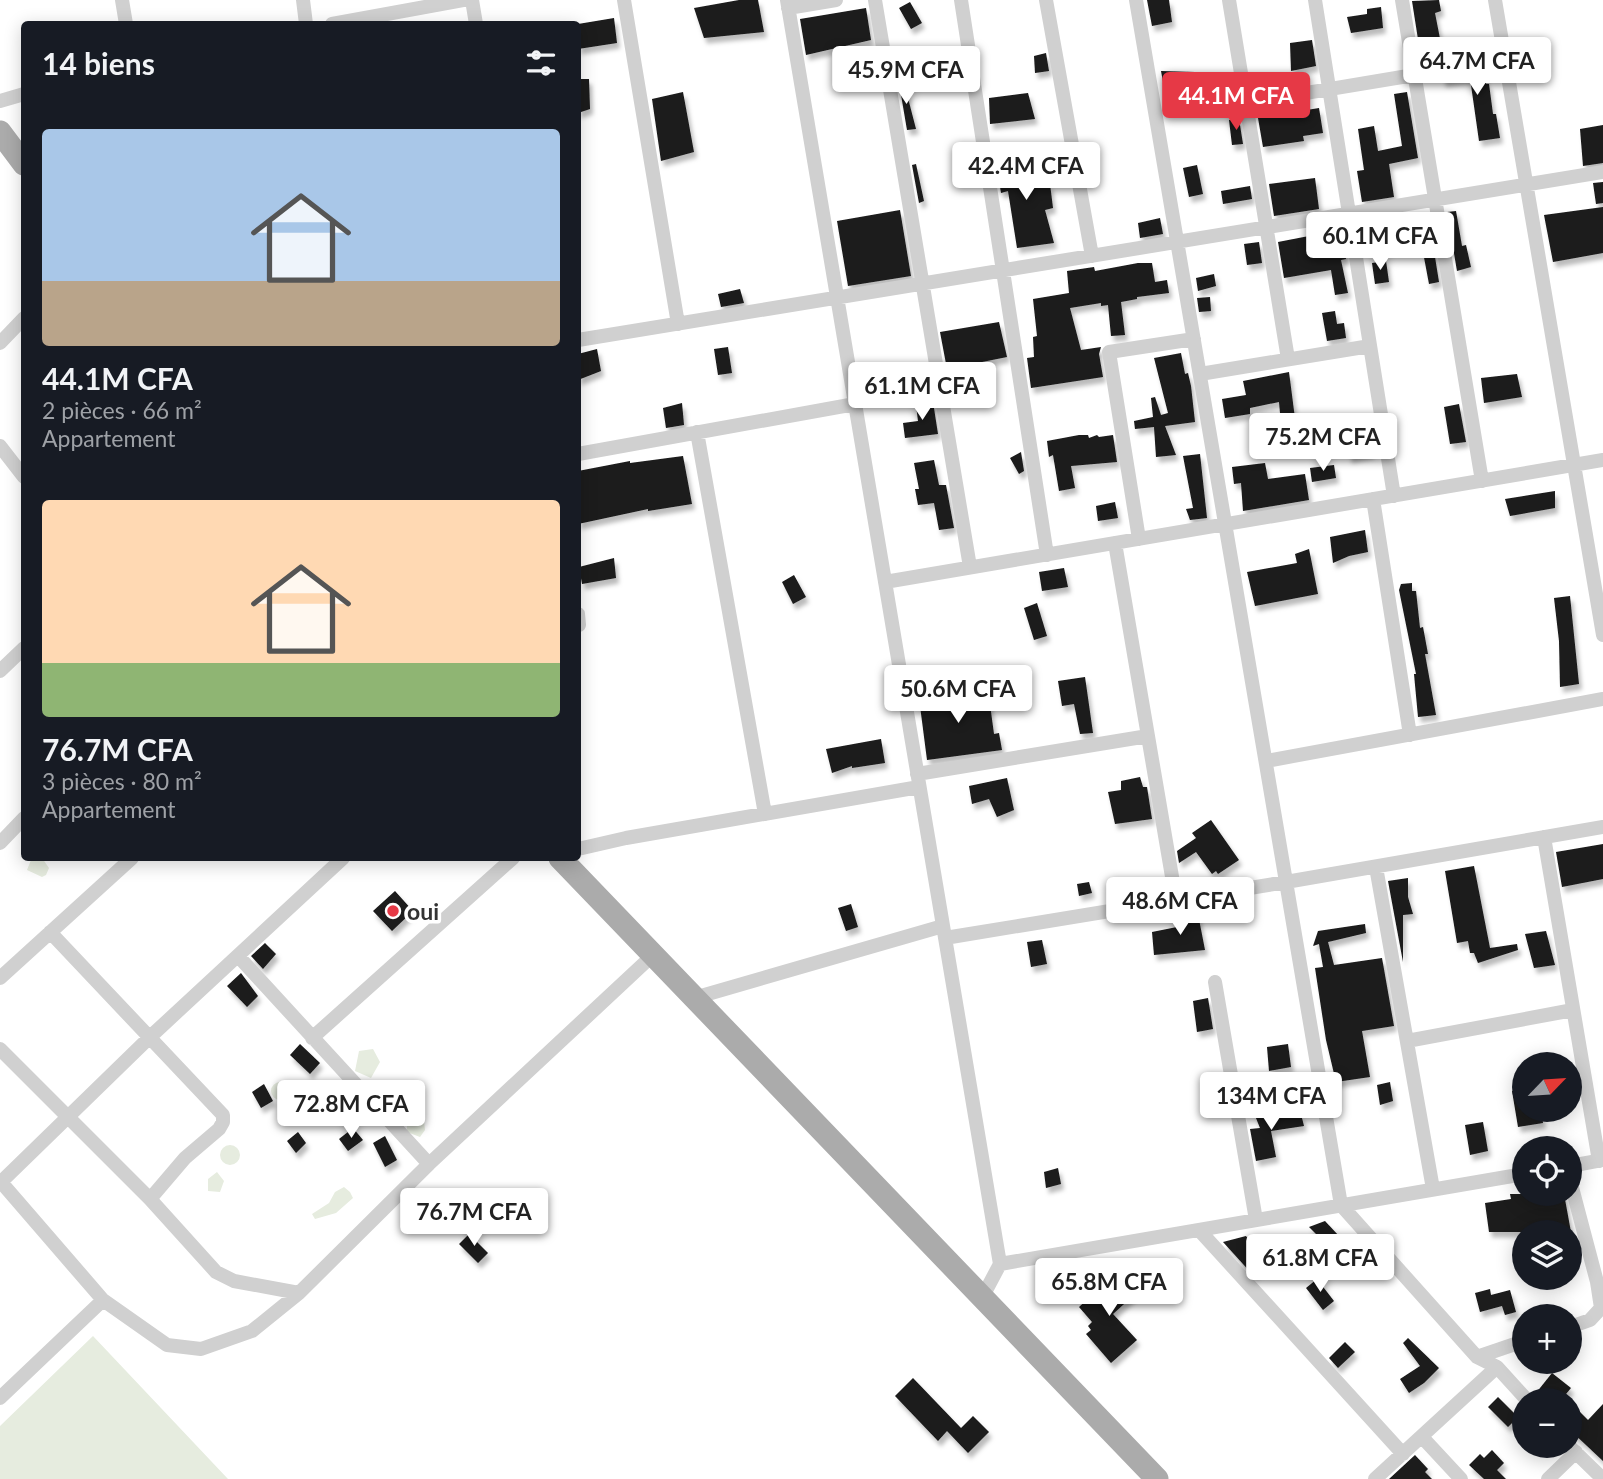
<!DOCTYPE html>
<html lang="fr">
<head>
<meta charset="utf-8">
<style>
  body { margin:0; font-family:Lato,sans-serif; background:#20242c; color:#f1f3f6; height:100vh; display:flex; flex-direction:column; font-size:26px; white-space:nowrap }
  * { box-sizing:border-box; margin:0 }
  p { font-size:23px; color:#9ea1a6 }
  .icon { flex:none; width:38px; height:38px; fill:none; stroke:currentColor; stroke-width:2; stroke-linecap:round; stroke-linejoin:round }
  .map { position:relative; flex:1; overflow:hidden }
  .panel { position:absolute; left:21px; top:21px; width:560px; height:840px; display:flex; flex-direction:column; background:#171b24; border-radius:7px; box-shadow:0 4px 18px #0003 }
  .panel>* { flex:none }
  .needle { width:46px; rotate:65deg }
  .fabs { position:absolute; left:1512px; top:1052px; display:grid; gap:14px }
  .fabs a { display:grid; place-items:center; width:70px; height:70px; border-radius:50%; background:#171b24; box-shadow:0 4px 18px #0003; font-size:35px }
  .price { position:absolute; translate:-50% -60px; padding:0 16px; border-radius:7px; background:#fff; color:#222; font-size:23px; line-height:46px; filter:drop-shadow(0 2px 4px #0008) }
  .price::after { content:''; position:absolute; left:50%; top:42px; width:21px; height:16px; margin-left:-10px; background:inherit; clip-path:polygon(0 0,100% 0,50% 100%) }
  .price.active { background:#e63946; color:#fff }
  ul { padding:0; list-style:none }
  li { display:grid; align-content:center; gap:14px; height:371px; padding:0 21px }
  li span { display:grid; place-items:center; height:217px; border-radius:7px; color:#555 }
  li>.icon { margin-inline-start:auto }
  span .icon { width:126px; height:126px; fill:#fffc; stroke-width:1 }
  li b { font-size:30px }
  h2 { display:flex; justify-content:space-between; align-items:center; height:84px; padding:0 21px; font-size:30px }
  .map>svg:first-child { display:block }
  .green { fill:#e6ecdf }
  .building { fill:#1a1a1a; filter:url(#shadow) }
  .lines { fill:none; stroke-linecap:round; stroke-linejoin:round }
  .minor { stroke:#d0d0d0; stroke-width:14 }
  .primary { stroke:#ababab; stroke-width:23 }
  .poi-dot { fill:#e63946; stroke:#fff; stroke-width:2.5 }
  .labels { text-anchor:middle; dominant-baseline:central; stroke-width:7; stroke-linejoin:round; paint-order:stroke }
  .poi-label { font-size:23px; font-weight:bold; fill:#333; stroke:#fff; text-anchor:start }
</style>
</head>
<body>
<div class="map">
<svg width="1603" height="1479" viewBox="0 0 1603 1479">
  <defs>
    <filter id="shadow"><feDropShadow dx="3" dy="5.5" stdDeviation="2" flood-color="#0004"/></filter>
  </defs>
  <rect width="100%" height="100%" fill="#fff"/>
  <path class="green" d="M36 858H42L49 868 46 875 42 877 27 870 31 860Z
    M373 1049 380 1062 371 1078 355 1071 359 1051Z
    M271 1091a9 9 0 1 1 18 0a9 9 0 1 1-18 0Z
    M283 1117a9 9 0 1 1 18 0a9 9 0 1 1-18 0Z
    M414 1117 424 1121 425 1130 420 1137 407 1132V1124Z
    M220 1155a10 10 0 1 1 20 0a10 10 0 1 1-20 0Z
    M217 1172 224 1181 220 1192 208 1191V1179Z
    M344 1187 350 1192 353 1198 336 1213 315 1219 312 1214 329 1203 335 1192Z
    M93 1336 228 1479H0V1426Z"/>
  <path class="building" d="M739 0H758L764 32 704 38 694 8Z
    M1147 0H1169L1172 22 1152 26Z
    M1439 0 1441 11 1435 13 1442 49 1420 52 1412 1Z
    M910 2 922 23 911 29 899 8Z
    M1381 7 1383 28 1351 33 1347 17 1367 14V9Z
    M866 8 871 40 806 55 800 19Z
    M614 18 617 43 578 49V24Z
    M1312 40 1316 66 1291 71 1290 43Z
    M1046 53 1049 71 1035 73 1034 56Z
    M1481 60 1486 84H1489L1493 114H1496L1500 138 1479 141 1470 78 1443 82 1441 69Z
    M1161 71 1195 72 1200 93 1166 98Z
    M902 75 916 129 907 130 898 77Z
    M578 79H589L590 109 578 113Z
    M683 92 694 152 661 161 652 99Z
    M1407 92 1418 158 1389 164 1394 197 1362 202 1357 171 1364 170 1358 129 1374 126 1378 151 1402 146 1394 94Z
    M1028 93 1035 119 990 124 989 98Z
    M1319 108 1323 133 1303 136 1304 141 1263 147 1258 118Z
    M1239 119 1243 144 1232 145 1229 120Z
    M1603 125V163L1583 166 1580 129Z
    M1031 156 1032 186 1050 184 1053 208 1045 210 1054 243 1017 248 1008 191 1001 193 996 162Z
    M916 164 924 201 919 203 912 165Z
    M1197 165 1203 194 1189 197 1183 168Z
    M1315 178 1319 209 1274 216 1269 184Z
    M1603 182V203L1596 204 1593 183Z
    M1250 186 1252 199 1223 204 1221 191Z
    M1603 207V253L1553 262 1544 215Z
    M900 210 911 276 848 286 837 221Z
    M1456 211 1462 246 1466 245 1471 267 1457 271 1447 212Z
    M1160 218 1163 234 1140 238 1138 223Z
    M1340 230 1346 259 1341 260 1348 293 1335 295 1331 270 1284 278 1278 242Z
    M1259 242 1262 263 1247 265 1244 244Z
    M1434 251 1439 282 1429 284 1423 252Z
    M1386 261 1389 282 1375 284 1372 263Z
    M1138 263H1152L1155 282 1167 280 1169 293 1137 297V299L1121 302 1125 335 1111 336 1108 305 1101 306V303L1070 308 1081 350 1101 347 1099 354 1103 377 1031 388 1027 358 1034 357 1033 337 1037 336 1033 299 1069 293 1067 271 1094 267 1095 271Z
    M1214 274 1216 286 1198 291 1196 278Z
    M740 289 744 303 721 307 718 294Z
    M1210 297 1211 311 1199 312 1197 298Z
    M1335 311 1337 324 1344 323 1346 338 1327 341 1322 313Z
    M999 322 1007 357 947 369 940 332Z
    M728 347 732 373 718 375 714 349Z
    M597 349 601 371 578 380V354Z
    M1181 353 1185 374 1188 373 1191 386 1195 422 1165 426 1176 455 1156 457 1154 427 1135 429 1134 421 1153 417 1151 398 1155 397 1161 415 1168 413 1154 358Z
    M1289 372 1297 434 1282 435 1279 402 1250 408V414L1225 418 1222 399 1246 395 1243 381Z
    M1517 374 1522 397 1484 403 1481 378Z
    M933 402 938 434 905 438 903 423 918 421 916 405Z
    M682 403 684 425 666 428 663 408Z
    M1459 404 1466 442 1450 444 1444 407Z
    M1371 420 1375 437 1369 438 1372 453 1349 458 1343 425Z
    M1079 435H1088L1089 438 1097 435 1099 437 1113 435 1117 462 1071 466 1075 488 1059 491 1053 455 1049 457 1047 441Z
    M1021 452 1024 471 1019 474 1010 458Z
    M1200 454 1207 518 1190 520 1186 509 1193 508 1183 456Z
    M683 456 692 504 648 511V509L578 524V471L630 461V463Z
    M934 460 939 485H946L954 528 939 530 934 503 918 505 915 489H919L914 463Z
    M1265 463 1268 479 1305 474 1309 500 1243 511 1241 483 1234 484 1232 467Z
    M1334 465 1336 478 1312 482 1310 468Z
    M1555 491V508L1510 516 1505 499Z
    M1115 502 1118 518 1098 521 1096 506Z
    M1365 530 1368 552 1349 556 1333 563 1330 537Z
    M1309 549 1318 594 1255 606 1247 572 1297 563 1295 554Z
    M614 558 616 578 582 584 579 567Z
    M1064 568 1068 587 1042 591 1039 572Z
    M794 575 806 597 793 604 782 582Z
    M1412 583V591H1416L1420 628 1423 627 1428 654H1425L1436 715 1418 717 1414 674H1416L1399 590 1401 584Z
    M1570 596 1579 684 1560 687 1559 641 1554 598Z
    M1037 603 1047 636 1034 640 1024 608Z
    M1085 677 1093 733 1080 734 1074 704 1062 706 1058 681Z
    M988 690 994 734 999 733 1002 750 927 760 919 698Z
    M881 739 885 763 852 768V766L832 773 826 749Z
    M1140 777 1143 787H1147L1152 819 1115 824 1108 792 1121 790V781Z
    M1007 778 1014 810 997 817 989 799 972 804 969 786Z
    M1211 820 1239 860 1218 874 1216 871 1212 874 1196 852 1179 863 1177 851 1196 838 1192 833Z
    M1603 844V879L1562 887 1556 852Z
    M1474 866 1490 948 1517 944 1518 950 1478 963 1474 953H1470L1468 941 1457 943 1445 871Z
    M1408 878V897L1413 914 1403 915V962L1388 881Z
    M1089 882 1092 893 1079 896 1077 884Z
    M395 891 413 911 392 931 373 911Z
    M851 904 858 927 846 931 838 908Z
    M1198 914 1205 950 1154 955 1152 932 1177 927 1176 917Z
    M1365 924 1366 933 1328 942 1334 965 1382 958 1394 1026 1362 1031 1370 1077 1336 1082 1326 1040 1315 968 1323 967 1319 944 1313 946 1318 931Z
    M1546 931 1555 965 1534 968 1525 934Z
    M1042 940 1047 964 1031 967 1027 942Z
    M265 943 276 954 263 969 251 956Z
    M241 973 258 996 247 1007 227 986Z
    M1208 998 1213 1029 1197 1032 1193 1001Z
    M300 1044 320 1063 310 1074 290 1055Z
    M1288 1044 1291 1067 1269 1071 1267 1047Z
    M339 1082 353 1095 342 1106 329 1093Z
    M1390 1082 1393 1101 1380 1105 1377 1085Z
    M264 1084 273 1101 261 1108 252 1092Z
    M393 1086 401 1102 390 1107 382 1091Z
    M1524 1089V1110H1541L1543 1123 1518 1127 1512 1091Z
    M1279 1109 1281 1117 1301 1114 1304 1126 1271 1131 1276 1157 1256 1161 1250 1129 1260 1128 1254 1113Z
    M1483 1122 1488 1151 1470 1155 1465 1125Z
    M353 1128 363 1140 348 1151 339 1139Z
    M298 1132 306 1143 296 1153 287 1141Z
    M385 1136 397 1160 385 1167 373 1143Z
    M1058 1168 1061 1184 1046 1188 1044 1172Z
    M1510 1194H1564L1571 1232H1489L1485 1203 1511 1199Z
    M1325 1221 1339 1236 1329 1247 1309 1227Z
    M469 1234 488 1253 478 1263 459 1244Z
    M1246 1236 1266 1265 1253 1275 1223 1242Z
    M1112 1271 1134 1295 1113 1314 1137 1340 1111 1363 1086 1334 1091 1330 1088 1326 1092 1322 1079 1307 1104 1284 1102 1281Z
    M1317 1279 1334 1301 1323 1310 1306 1288Z
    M1490 1289 1491 1295 1510 1290 1516 1312 1505 1315 1502 1306 1480 1312 1475 1293Z
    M1408 1338 1439 1368 1424 1383 1409 1393 1400 1379 1420 1366 1403 1343Z
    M1345 1342 1355 1352 1338 1368 1329 1358Z
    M1552 1373 1571 1388 1561 1400H1544L1536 1393Z
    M913 1378 961 1428 973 1416 989 1432 968 1453 947 1431 938 1441 895 1396Z
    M1498 1397 1518 1417 1508 1427 1488 1407Z
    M1570 1402 1588 1420 1603 1404V1461L1570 1430Z
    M1492 1450 1504 1463 1497 1470 1506 1479H1484L1469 1465 1480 1454 1484 1458Z
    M1415 1455 1428 1469 1425 1472 1432 1479H1389Z"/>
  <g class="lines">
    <path class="minor" d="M122 0 126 24
      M303 0 306 24
      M472 0 476 24
      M624 0 678 324
      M787 0 1000 1264 982 1298
      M875 0 970 567
      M961 0 1047 555
      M1046 0 1092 256
      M1136 0 1341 1205 1477 1357 1497 1367 1527 1400
      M1229 0 1288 359
      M1315 0 1394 496
      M1402 0 1482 481
      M1495 0 1603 635
      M788 8 836 0
      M332 24 463 0
      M0 101 24 94
      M1246 103 1414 75
      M578 340 1603 172
      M0 343 24 318
      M1200 374 1370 346
      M697 432 765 814
      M0 446 24 477
      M578 454 855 404
      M1373 499 1410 735
      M1139 539 1109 352 1194 339
      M1115 543 1176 900
      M885 582 1603 460
      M578 614 579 625
      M0 671 24 648
      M1266 761 1603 699
      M917 774 1148 736
      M1544 837 1599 1161
      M0 843 24 818
      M578 849 626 838 919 787
      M1376 867 1433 1189
      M50 932 223 1115V1122L219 1129 185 1158 150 1199
      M945 938 1286 882 1603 827
      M238 956 429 1164
      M0 978 132 858
      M1215 982 1256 1220
      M694 998 943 926
      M312 1038 513 858
      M1407 1041 1573 1010
      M0 1049 150 1199 216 1272 234 1281 299 1293
      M1570 1166 1603 1160
      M1570 1180 1597 1282 1601 1308 1590 1320 1570 1327
      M1 1182 103 1300 167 1345 201 1349 252 1331 299 1293 429 1164 653 955
      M0 1183 150 1037 343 858
      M1199 1230 1403 1454
      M1000 1264 1524 1174
      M1477 1357 1524 1341
      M0 1398 103 1300
      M1422 1437 1461 1479
      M1569 1446 1603 1479
      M1375 1479 1497 1367
      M1548 1479 1576 1452"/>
    <path class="primary" d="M0 132 24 164
      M560 858 1157 1479"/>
  </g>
  <circle class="poi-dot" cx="393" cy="911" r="7"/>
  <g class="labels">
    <g class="poi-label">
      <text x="407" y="911">oui</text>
    </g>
  </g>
</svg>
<div class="fabs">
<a><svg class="needle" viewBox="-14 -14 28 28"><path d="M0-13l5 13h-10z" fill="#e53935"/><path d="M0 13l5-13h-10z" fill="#9ea1a6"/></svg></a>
<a><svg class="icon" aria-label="locate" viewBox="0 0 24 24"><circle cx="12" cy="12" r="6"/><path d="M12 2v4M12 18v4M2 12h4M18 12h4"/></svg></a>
<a><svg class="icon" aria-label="layers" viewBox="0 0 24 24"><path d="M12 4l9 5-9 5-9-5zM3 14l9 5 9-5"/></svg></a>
<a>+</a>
<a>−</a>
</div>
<b class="price" style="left:1477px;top:97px">64.7M CFA</b>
<b class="price" style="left:906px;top:106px">45.9M CFA</b>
<b class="price active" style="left:1236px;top:132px">44.1M CFA</b>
<b class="price" style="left:1026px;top:202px">42.4M CFA</b>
<b class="price" style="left:1380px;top:272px">60.1M CFA</b>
<b class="price" style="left:922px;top:422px">61.1M CFA</b>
<b class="price" style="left:1323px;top:473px">75.2M CFA</b>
<b class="price" style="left:958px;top:725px">50.6M CFA</b>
<b class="price" style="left:1180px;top:937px">48.6M CFA</b>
<b class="price" style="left:1271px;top:1132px">134M CFA</b>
<b class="price" style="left:351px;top:1140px">72.8M CFA</b>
<b class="price" style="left:474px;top:1248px">76.7M CFA</b>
<b class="price" style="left:1320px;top:1294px">61.8M CFA</b>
<b class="price" style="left:1109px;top:1318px">65.8M CFA</b>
<section class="panel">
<h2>14 biens<svg class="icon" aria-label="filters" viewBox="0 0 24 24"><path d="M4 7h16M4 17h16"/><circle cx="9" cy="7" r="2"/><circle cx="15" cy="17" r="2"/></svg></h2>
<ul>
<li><span style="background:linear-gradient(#a9c7e8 70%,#b9a48a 0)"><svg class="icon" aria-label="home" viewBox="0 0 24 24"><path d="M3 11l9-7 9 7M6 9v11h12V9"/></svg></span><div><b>44.1M CFA</b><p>2 pièces · 66 m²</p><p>Appartement</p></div></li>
<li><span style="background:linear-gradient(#ffd9b3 75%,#8fb573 0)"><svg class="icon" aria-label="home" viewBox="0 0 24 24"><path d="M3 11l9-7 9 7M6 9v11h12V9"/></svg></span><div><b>76.7M CFA</b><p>3 pièces · 80 m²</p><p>Appartement</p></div></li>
</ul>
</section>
</div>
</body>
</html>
